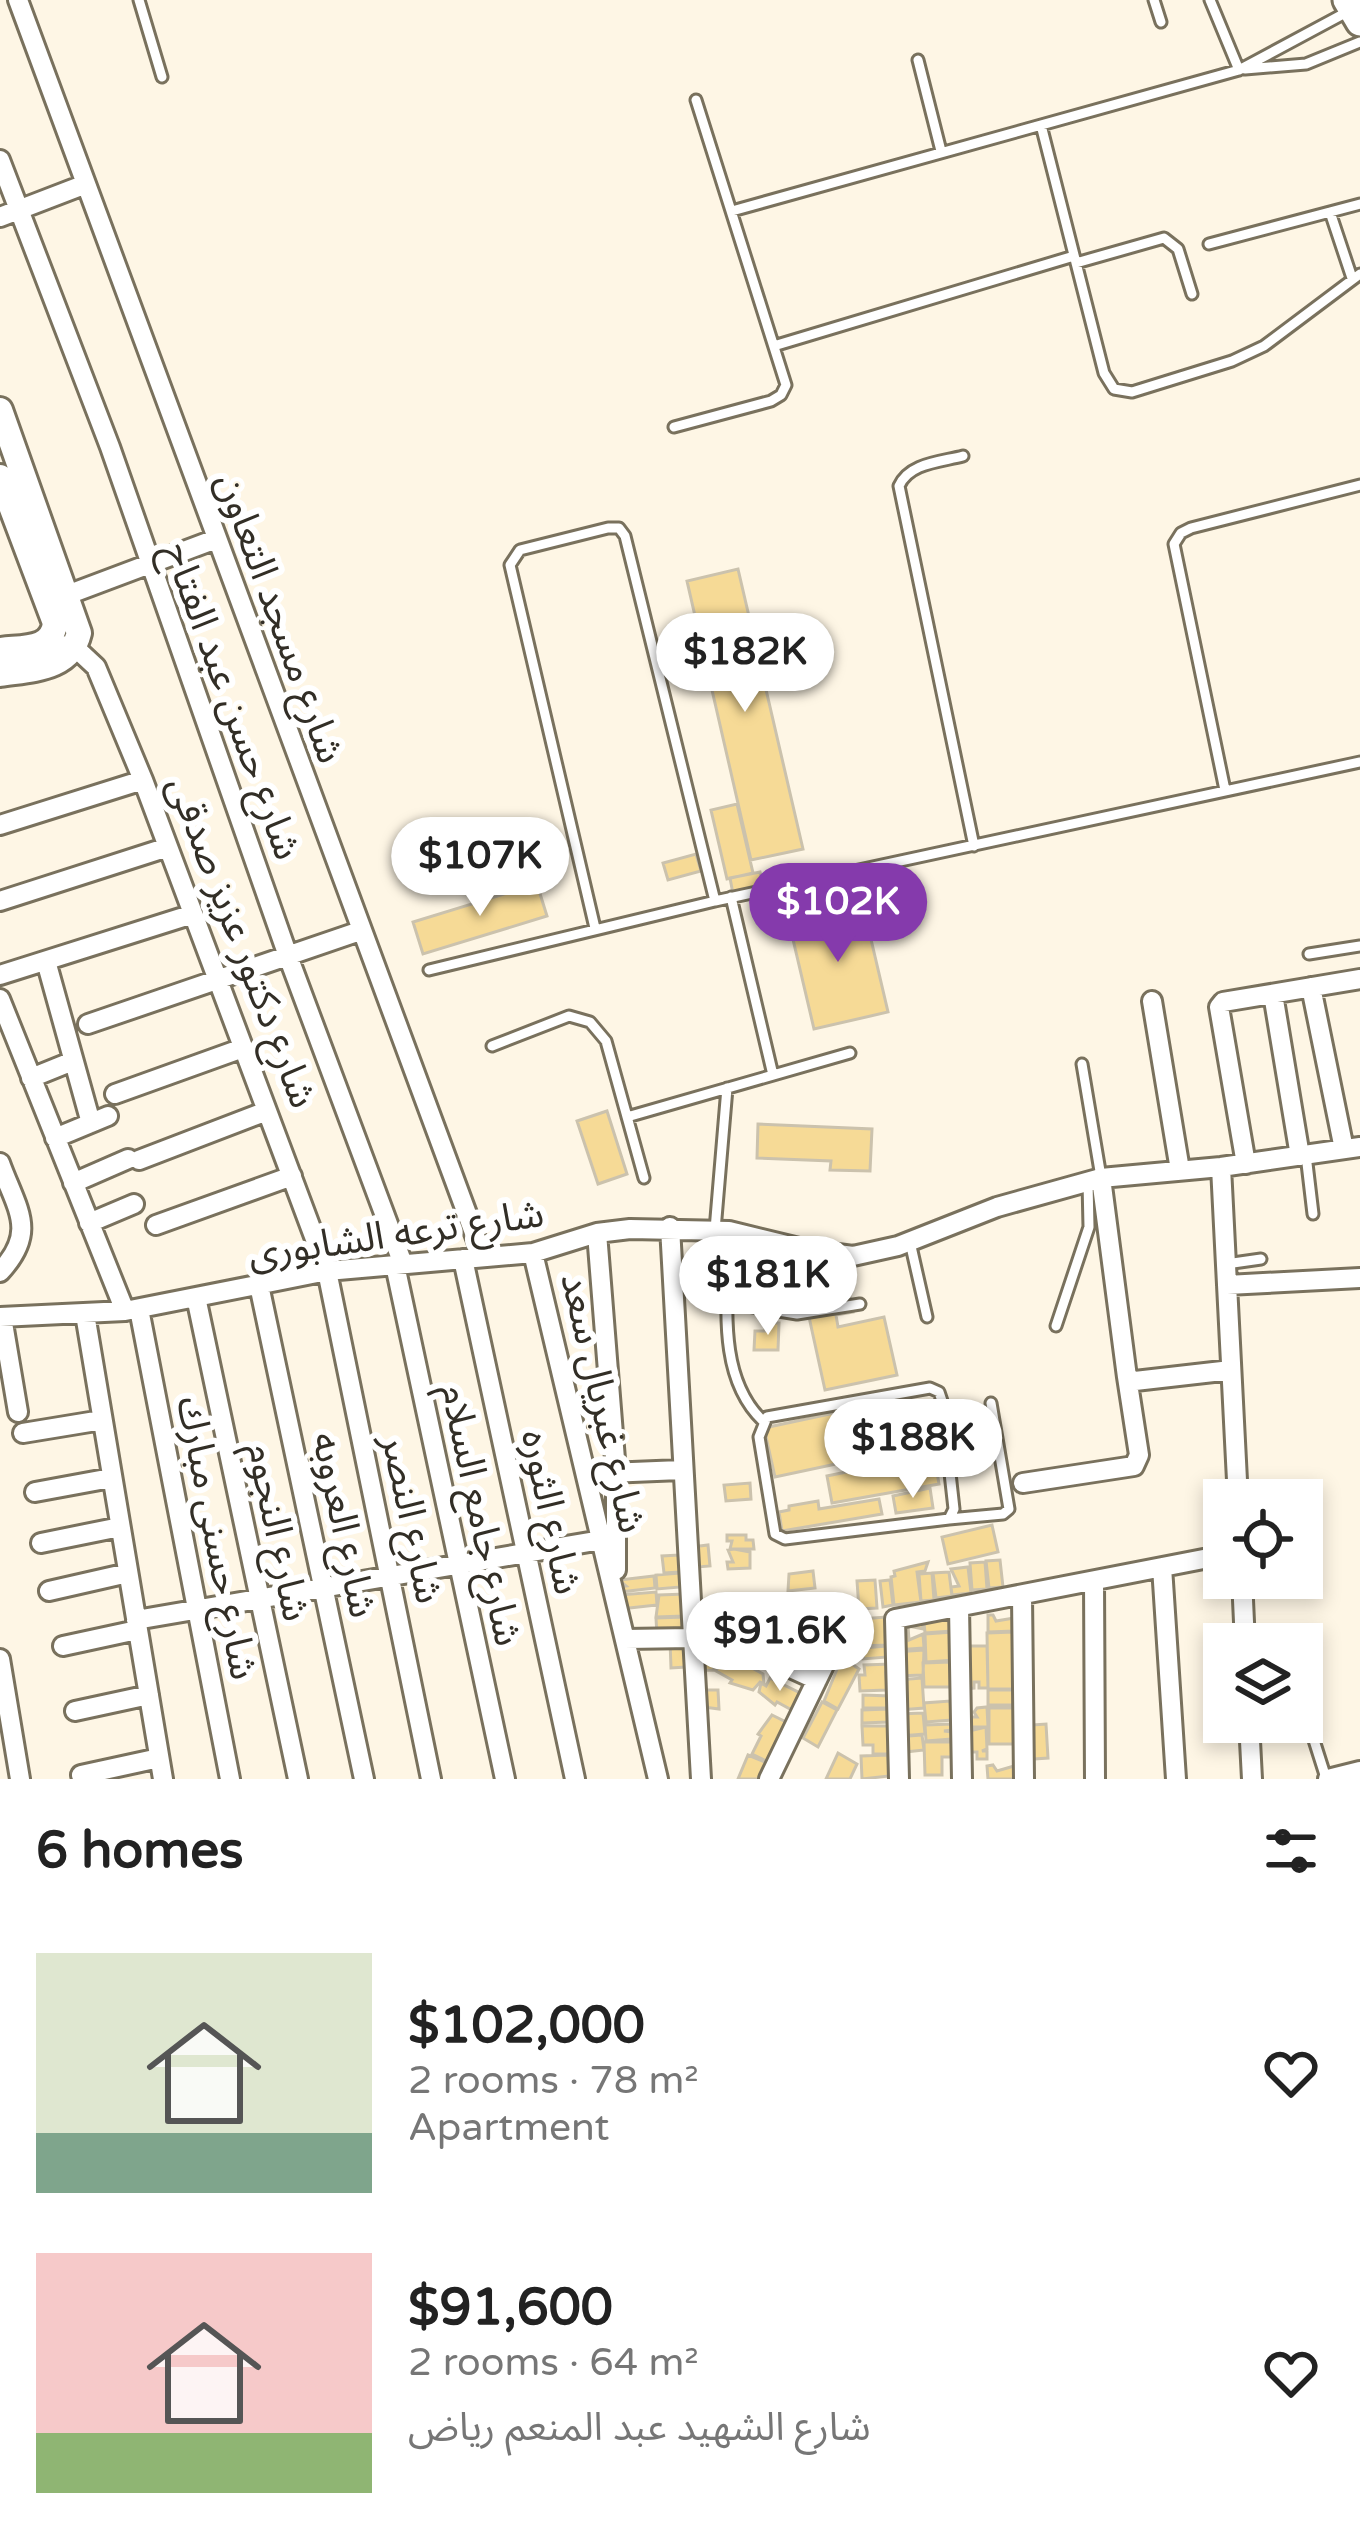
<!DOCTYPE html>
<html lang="en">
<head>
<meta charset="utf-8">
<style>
  body { margin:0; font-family:"Varela Round","Noto Sans Arabic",sans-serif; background:#f2f2f2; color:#222; height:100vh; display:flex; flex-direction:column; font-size:45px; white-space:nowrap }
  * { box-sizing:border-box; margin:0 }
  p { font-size:39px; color:#767676 }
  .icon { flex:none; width:66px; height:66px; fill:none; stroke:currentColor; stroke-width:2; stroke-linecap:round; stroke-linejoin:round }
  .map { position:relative; height:1779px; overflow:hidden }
  .sheet { display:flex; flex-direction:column; background:#fff; flex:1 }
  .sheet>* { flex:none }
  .buttons { position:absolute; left:1203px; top:1479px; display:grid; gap:24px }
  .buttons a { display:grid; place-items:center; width:120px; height:120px; border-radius:0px; background:#fff; box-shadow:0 6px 18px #0003; font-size:60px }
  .price { position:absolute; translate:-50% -102px; padding:0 27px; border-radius:42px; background:#fff; color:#222; font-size:39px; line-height:78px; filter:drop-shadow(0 3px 6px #0008) }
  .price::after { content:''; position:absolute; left:50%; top:72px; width:36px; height:27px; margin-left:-18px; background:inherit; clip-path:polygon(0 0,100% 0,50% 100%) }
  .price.selected { background:#853aac; color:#fff }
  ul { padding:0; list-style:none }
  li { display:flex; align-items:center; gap:36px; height:300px; padding:0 36px }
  li span { display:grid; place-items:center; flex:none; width:336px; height:240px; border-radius:0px; color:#555 }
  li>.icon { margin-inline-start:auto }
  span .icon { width:144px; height:144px; fill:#fffc; stroke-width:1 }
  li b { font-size:51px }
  h2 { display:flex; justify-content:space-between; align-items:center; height:144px; padding:0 36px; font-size:51px }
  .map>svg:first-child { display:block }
  .building { fill:#f6da96; stroke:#cbc2ad; stroke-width:3 }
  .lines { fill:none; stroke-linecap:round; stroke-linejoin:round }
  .lane-casing { stroke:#79715d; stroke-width:15 }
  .street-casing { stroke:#79715d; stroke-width:24 }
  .secondary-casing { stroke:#79715d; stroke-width:30 }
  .primary-casing { stroke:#79715d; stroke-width:33 }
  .lane { stroke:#fff; stroke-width:9 }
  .street { stroke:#fff; stroke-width:18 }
  .secondary { stroke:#fff; stroke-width:24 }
  .primary { stroke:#fff; stroke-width:27 }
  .labels { text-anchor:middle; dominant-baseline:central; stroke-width:12; stroke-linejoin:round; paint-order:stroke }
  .street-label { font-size:39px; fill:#322e26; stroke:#fff }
</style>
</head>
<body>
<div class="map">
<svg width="1360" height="1779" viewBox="0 0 1360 1779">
  <rect width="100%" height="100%" fill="#fef6e5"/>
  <path class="building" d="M738 569 803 849 751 860 687 581Z
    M737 804 753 873 727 879 711 810Z
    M696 854 701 871 668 880 663 863Z
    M760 872 764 887 733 894 730 878Z
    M537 884 547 916 423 954 413 922Z
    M862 901 888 1012 814 1029 788 918Z
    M607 1111 627 1174 598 1184 577 1121Z
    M758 1124 872 1129 870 1171 830 1170 831 1161 757 1158Z
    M849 1292 853 1312 836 1315 838 1327 884 1317 897 1375 825 1390 809 1317 799 1319 796 1308Z
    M765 1323H779L778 1350H754L755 1331H765Z
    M900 1399 911 1448 775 1477 764 1428Z
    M934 1454 939 1484 832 1503 827 1476Z
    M750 1483 751 1499 726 1501 724 1485Z
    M930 1488 933 1508 896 1513 893 1496Z
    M879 1499 882 1514 782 1531 779 1512 789 1510V1506L818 1501 819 1509Z
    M992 1525 998 1552 948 1564 942 1537Z
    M727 1535H746V1540H753L754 1549H730L732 1541H727Z
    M708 1545 710 1566 686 1568 683 1548Z
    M734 1549 750 1552V1568L728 1569 727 1562H733L728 1550Z
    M679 1555 680 1572 664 1573 662 1556Z
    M1000 1560 1003 1587 989 1588 986 1561Z
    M928 1562 925 1571 917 1572 921 1602 894 1605 891 1577 895 1576 894 1571Z
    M985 1562 987 1589 972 1590 970 1563Z
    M968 1567 971 1593 952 1595 951 1587 959 1586 951 1569Z
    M813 1571 815 1588 788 1591 789 1574Z
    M949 1572 952 1596 936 1598 933 1573Z
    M680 1573 681 1587 657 1589 656 1575Z
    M932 1573 934 1600 921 1601 919 1574Z
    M654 1576 655 1588 620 1592 619 1587 626 1586 619 1580Z
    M875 1580 877 1608 859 1609 857 1581Z
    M890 1580 893 1605 883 1607 880 1581Z
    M656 1592 657 1605 620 1609 619 1595Z
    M685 1594V1616L656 1617 659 1595Z
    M814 1605 849 1624 843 1636 838 1640 824 1632 823 1635 814 1628 811 1631 807 1629 804 1623Z
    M735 1607 771 1626 764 1638 759 1642 746 1635 744 1639 724 1628Z
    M921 1611 923 1629 908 1626 909 1640 923 1634 924 1648 895 1650 892 1614Z
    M951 1611 952 1631 925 1633 923 1613Z
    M988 1615H993L996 1621 1014 1618 1015 1631 988 1632Z
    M685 1617 686 1635 657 1636 656 1618Z
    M886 1617 888 1645 861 1646 860 1619Z
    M772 1627 808 1646 802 1658 797 1661 784 1654 782 1657 765 1645Z
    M953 1632 956 1660 926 1662 925 1634Z
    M1014 1632 1015 1689H988L987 1633Z
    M685 1640 686 1667 671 1668 670 1641Z
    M713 1641 714 1670 691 1671 702 1642Z
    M887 1646 888 1657 863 1659V1648Z
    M961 1646H987L988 1688H979V1682H974V1688L962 1689Z
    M924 1650 923 1675 897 1676 895 1652Z
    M726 1654 763 1674 764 1684 760 1682 753 1690 730 1683 732 1680 716 1671Z
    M842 1657 859 1669 838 1709 824 1701Z
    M951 1662 952 1687H924L923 1663Z
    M891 1664 892 1673H886L887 1690 860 1691 859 1675H865L864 1665Z
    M770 1678 802 1694 795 1706 790 1709 777 1702 775 1705 759 1692 761 1683 766 1686Z
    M922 1678 924 1708 899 1710 897 1680Z
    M694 1690H718L719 1709 695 1706Z
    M988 1690H1016L1015 1705H988Z
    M863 1695 890 1696V1708H863Z
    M950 1701 952 1720 926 1722 924 1703Z
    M822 1702 837 1710 818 1747 803 1738Z
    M987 1707 988 1727H962V1717H977L974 1712 977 1708Z
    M989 1708H1016L1017 1744H989Z
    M888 1709 889 1722 862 1723V1710Z
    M923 1713 925 1734 900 1736 899 1714Z
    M772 1715 788 1723 768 1762 752 1754 761 1736 758 1734Z
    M952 1724V1730L944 1731 952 1732V1739L926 1741 925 1725Z
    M1046 1724 1048 1758 1020 1760 1018 1726Z
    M862 1726H888L889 1754H873V1745H863Z
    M986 1727 987 1749 982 1751H987V1759H977V1752H970L969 1731Z
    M922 1735 924 1750 896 1753 895 1737Z
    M924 1742H952L953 1757H942V1775H925Z
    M838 1753 857 1764 850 1779H826Z
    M748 1755 767 1763 758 1779H738Z
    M888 1755 889 1776 862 1779 861 1756Z
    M993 1765 997 1771 1014 1766 1015 1779H988L987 1766Z"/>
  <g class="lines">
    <defs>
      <path id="lane" d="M139 0 162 77
        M1154 0 1161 22
        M1210 0 1239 70
        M918 60 941 151
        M1245 69 1306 64 1360 42
        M1041 125 1104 373 1114 389 1132 392 1232 361 1264 346 1360 274
        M732 211 1239 70 1347 12
        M1330 212 1352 278
        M1209 244 1360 204
        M1076 263 1164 238 1178 249 1192 294
        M777 345 1074 256
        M674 427 771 401 781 395 786 385 696 100
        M963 456C940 462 909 463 899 486L974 846
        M1225 790 1174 544 1181 533 1191 528 1360 485
        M731 897 773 1075
        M595 928 510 565 520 550 608 528H619L625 536 715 901
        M1309 954 1360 946
        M429 970 715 901 1360 762
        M492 1046 569 1016 590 1022 606 1041 644 1178
        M1082 1064 1101 1177
        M627 1117 850 1053
        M1306 1155 1313 1214
        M715 1230 727 1088
        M729 1231C729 1294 714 1374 763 1421
        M910 1242 927 1317
        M1226 1264 1261 1259
        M729 1303 797 1314 860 1304
        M1056 1326 1089 1227 1088 1182
        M930 1388 939 1392 942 1401 954 1509 949 1519 785 1539 775 1534 759 1437 767 1417Z
        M949 1519 1003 1514 1009 1509 991 1403
        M1306 1715 1326 1778"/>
      <path id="street" d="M18 0 483 1257
        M0 160 110 447 288 956 403 1264
        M0 217 86 184
        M67 595 216 539
        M62 645 81 653 96 667 143 780 327 1271 431 1779
        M0 825 143 780
        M0 901 168 847
        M46 961 91 1123
        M0 975 193 914
        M1311 987 1344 1149
        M1273 994 1300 1156
        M0 999 125 1311
        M1152 1001 1180 1170
        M88 1024 360 931
        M31 1078 73 1061
        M115 1094 243 1048
        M55 1138 108 1116
        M139 1160 267 1111
        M0 1163C17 1210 38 1231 0 1272
        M1246 1164 1219 1007 1223 1002 1360 979
        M1221 1167 1238 1500
        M1101 1178 1127 1377 1135 1381 1231 1370
        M73 1183 128 1159
        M89 1223 134 1204
        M156 1225 292 1176
        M670 1227 701 1779
        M597 1233 616 1472V1570
        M533 1253 658 1779
        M463 1259 575 1779
        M395 1265 505 1779
        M259 1285 364 1779
        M1227 1285 1360 1278
        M196 1297 298 1779
        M139 1309 230 1779
        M85 1314 163 1779
        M0 1317 125 1311 327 1271 533 1253 597 1233 630 1229 729 1231 807 1250 853 1256 898 1246 997 1207 1101 1178 1221 1167 1360 1147
        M2 1317 18 1412
        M23 1433 102 1420
        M608 1473 681 1470
        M1023 1483 1134 1466 1139 1455 1127 1377
        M35 1492 111 1478
        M41 1543 120 1527
        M1162 1567 1176 1779
        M1242 1578 1245 1644
        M1094 1581 1095 1779
        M49 1591 128 1573
        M1022 1596 1024 1779
        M959 1607 962 1779
        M136 1620 601 1540
        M625 1639 692 1638
        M738 1644 817 1680
        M63 1646 137 1630
        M0 1659 20 1779
        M75 1711 149 1695
        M1249 1722 1252 1779
        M81 1775 159 1758
        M769 1779 829 1655
        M899 1779 895 1619 1224 1555
        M1328 1779 1360 1771"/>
      <path id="secondary" d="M0 410 79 633C70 670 32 669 0 674
        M0 477 55 623C52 651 23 647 0 650"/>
      <path id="primary" d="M1347 0 1360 22"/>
    </defs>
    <use href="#lane" class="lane-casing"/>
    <use href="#street" class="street-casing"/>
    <use href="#secondary" class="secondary-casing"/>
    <use href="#primary" class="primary-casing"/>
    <use href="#lane" class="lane"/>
    <use href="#street" class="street"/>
    <use href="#secondary" class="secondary"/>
    <use href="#primary" class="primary"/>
  </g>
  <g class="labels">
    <g class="street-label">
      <text transform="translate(280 618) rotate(70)">شارع مسجد التعاون</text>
      <text transform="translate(232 701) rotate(70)">شارع حسن عبد الفتاح</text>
      <text transform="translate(242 942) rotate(69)">شارع دكتور عزيز صدقى</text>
      <text transform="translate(396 1234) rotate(-8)">شارع ترعه الشابورى</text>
      <text transform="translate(603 1403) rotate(77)">شارع غبريال سعد</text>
      <text transform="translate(551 1512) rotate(78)">شارع الثوره</text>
      <text transform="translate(481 1515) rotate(78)">شارع جامع السلام</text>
      <text transform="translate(412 1519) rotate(78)">شارع النصر</text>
      <text transform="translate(344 1525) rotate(78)">شارع العروبه</text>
      <text transform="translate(278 1532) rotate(78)">شارع النجوم</text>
      <text transform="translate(217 1538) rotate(79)">شارع حسنى مبارك</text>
    </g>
  </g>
</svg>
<div class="buttons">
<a><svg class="icon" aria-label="locate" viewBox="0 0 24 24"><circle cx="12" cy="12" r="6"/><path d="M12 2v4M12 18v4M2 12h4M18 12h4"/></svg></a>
<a><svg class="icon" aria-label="layers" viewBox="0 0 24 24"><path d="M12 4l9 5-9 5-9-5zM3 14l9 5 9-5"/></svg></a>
</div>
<b class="price" style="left:745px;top:715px">$182K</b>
<b class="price" style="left:480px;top:919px">$107K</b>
<b class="price selected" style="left:838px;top:965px">$102K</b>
<b class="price" style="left:768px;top:1338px">$181K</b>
<b class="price" style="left:913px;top:1501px">$188K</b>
<b class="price" style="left:780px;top:1694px">$91.6K</b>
</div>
<section class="sheet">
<h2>6 homes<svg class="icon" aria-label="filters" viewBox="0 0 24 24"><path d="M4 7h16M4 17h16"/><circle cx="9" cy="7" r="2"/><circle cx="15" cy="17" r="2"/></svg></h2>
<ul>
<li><span style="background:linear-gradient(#dfe7d0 75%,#7fa58c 0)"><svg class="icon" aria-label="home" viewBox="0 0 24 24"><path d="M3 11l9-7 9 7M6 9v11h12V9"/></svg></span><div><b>$102,000</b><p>2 rooms · 78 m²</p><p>Apartment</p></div><svg class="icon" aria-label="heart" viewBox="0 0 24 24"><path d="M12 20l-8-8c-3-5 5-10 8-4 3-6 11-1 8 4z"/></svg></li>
<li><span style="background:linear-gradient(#f6c9c9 75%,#8fb573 0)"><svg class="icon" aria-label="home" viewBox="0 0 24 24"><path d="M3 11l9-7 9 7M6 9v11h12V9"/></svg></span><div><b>$91,600</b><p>2 rooms · 64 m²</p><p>شارع الشهيد عبد المنعم رياض</p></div><svg class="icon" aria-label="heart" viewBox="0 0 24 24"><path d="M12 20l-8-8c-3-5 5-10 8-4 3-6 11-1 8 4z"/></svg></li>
</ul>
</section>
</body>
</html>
